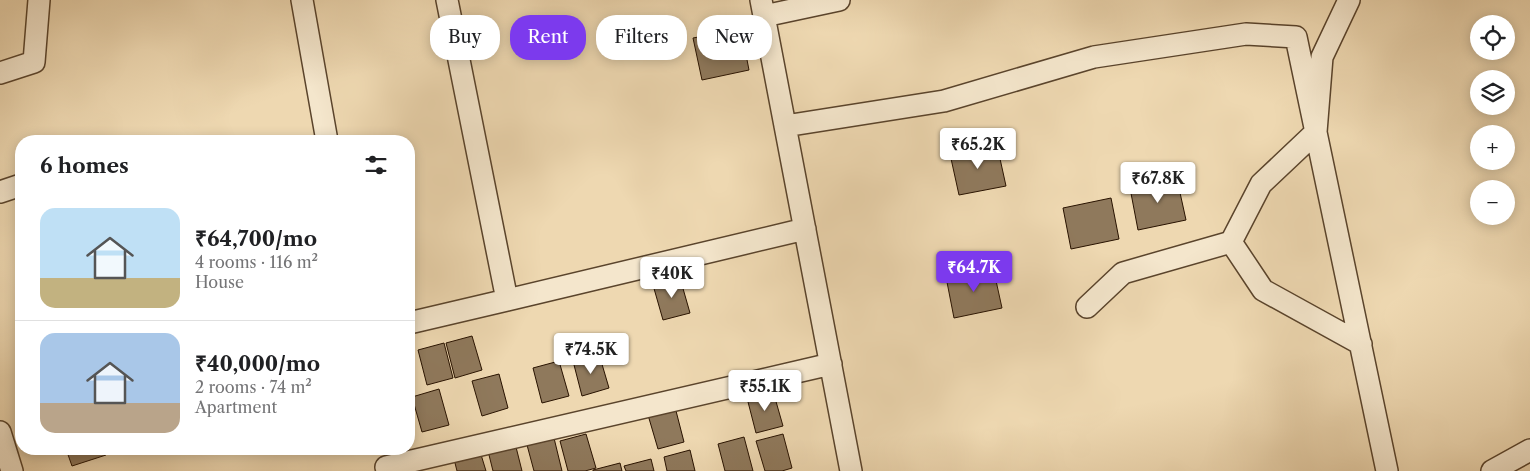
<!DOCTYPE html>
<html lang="en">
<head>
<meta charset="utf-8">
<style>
  body { margin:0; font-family:"Libre Caslon Text",serif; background:#f2f2f2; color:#202124; height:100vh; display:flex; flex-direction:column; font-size:19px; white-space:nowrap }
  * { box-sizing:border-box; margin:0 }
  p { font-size:16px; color:#757577 }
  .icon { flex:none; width:28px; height:28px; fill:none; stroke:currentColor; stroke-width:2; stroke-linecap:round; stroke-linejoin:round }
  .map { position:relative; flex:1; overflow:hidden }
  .sheet { position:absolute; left:15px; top:135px; width:400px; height:320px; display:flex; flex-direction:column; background:#fff; border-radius:20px; box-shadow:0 2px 12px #0003 }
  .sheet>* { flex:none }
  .guide { position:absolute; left:430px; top:15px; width:475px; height:45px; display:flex; gap:10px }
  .controls { position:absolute; left:1470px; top:15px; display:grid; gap:10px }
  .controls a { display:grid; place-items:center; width:45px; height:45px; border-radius:50%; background:#fff; box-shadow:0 2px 12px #0003; font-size:25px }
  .price { position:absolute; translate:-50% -42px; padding:0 11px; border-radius:5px; background:#fff; color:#222; font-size:16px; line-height:32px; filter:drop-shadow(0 1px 2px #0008) }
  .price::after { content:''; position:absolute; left:50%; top:30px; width:15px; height:11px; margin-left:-8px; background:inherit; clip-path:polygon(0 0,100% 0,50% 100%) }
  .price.on { background:#7c3aed; color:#fff }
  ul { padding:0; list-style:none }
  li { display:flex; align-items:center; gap:15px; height:125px; padding:0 25px }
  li+li { border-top:1px solid #e0e0e0 }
  li span { display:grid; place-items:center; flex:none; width:140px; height:100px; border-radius:15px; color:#555 }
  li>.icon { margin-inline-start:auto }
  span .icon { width:60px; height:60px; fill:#fffc; stroke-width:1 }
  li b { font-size:21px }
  h2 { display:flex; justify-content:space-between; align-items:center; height:60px; padding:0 25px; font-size:21px }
  .pill { padding:0 18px; border-radius:20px; background:#fff; box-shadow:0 2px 12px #0003; font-size:18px; line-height:45px }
  .pill.on { background:#7c3aed; color:#fff }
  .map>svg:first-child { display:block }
  .building { fill:#8f795c; stroke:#281200 }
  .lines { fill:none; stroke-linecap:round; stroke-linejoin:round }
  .street-casing { stroke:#5a442c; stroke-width:24 }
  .street { stroke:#f4e6cc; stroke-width:21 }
</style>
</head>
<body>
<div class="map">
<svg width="1530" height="471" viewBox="0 0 1530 471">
  <rect width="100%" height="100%" fill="#eed8b1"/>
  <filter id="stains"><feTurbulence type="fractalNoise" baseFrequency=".004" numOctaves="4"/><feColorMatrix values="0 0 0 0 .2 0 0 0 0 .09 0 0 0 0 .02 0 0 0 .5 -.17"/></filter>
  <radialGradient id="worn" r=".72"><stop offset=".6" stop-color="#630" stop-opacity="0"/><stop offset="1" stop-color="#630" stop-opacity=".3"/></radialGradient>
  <path class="building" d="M741 29 749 70 702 80 693 38Z
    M997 145 1006 186 959 195 950 154Z
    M1177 179 1186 220 1138 230 1130 188Z
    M1111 198 1119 239 1071 249 1063 208Z
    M993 267 1002 308 954 318 946 277Z
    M680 278 690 313 663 320 653 285Z
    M472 336 482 370 455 378 446 343Z
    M444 343 453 378 427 385 418 350Z
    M599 354 609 388 582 396 573 361Z
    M559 361 569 396 542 403 533 368Z
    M499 374 508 408 482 416 472 381Z
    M439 389 449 425 422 432 412 397Z
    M773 391 783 426 756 433 747 398Z
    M675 407 684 442 658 449 648 415Z
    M586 434 596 468 585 471H568L560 441Z
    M783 434 792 468 782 471H765L756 441Z
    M744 437 753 471H725L718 444Z
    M554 438 562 471H534L527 445Z
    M515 443 522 471H493L488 451Z
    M479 448 486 471H457L453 455Z
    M66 449H104L106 455 72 466Z
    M690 450 695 471H667L664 457Z
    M651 459 654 471H626L624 466Z
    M620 463 622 471H593V470Z"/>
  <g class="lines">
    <defs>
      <path id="street" d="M302 0 327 141
        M761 0 851 471
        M764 16 839 0
        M0 73 34 62 39 0
        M785 126 944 101 1094 57 1246 34 1296 37 1387 471
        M0 192 21 185
        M1231 242 1261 184 1316 132 1322 57 1349 0
        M507 300 805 229
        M1087 307 1123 273 1231 242 1263 290 1361 344
        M409 323 507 300 447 0
        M0 432 12 471
        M386 467 831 364
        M1492 471 1530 450"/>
    </defs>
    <use href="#street" class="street-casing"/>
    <use href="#street" class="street"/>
  </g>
  <rect width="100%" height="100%" filter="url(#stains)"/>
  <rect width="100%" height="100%" fill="url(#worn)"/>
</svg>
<div class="controls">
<a><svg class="icon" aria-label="locate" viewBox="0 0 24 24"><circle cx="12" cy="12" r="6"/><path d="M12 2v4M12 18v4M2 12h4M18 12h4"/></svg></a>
<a><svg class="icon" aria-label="layers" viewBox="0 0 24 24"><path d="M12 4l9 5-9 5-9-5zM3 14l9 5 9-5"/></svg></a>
<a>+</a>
<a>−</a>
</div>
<b class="price" style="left:978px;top:170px">₹65.2K</b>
<b class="price" style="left:1158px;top:204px">₹67.8K</b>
<b class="price on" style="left:974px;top:293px">₹64.7K</b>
<b class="price" style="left:672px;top:299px">₹40K</b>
<b class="price" style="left:591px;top:375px">₹74.5K</b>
<b class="price" style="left:765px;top:412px">₹55.1K</b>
<div class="guide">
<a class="pill">Buy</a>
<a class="pill on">Rent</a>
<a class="pill">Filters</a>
<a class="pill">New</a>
</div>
<section class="sheet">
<h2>6 homes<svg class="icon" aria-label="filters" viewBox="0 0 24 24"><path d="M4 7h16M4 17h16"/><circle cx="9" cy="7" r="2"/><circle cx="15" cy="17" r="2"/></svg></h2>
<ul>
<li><span style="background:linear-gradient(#bfe0f5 70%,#c2b280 0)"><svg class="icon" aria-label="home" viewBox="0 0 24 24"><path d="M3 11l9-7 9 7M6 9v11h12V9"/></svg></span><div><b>₹64,700/mo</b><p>4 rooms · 116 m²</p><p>House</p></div></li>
<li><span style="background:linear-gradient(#a9c7e8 70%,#b9a48a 0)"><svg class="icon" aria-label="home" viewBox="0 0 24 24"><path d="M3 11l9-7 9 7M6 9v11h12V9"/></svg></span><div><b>₹40,000/mo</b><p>2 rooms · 74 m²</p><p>Apartment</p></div></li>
</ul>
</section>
</div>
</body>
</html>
